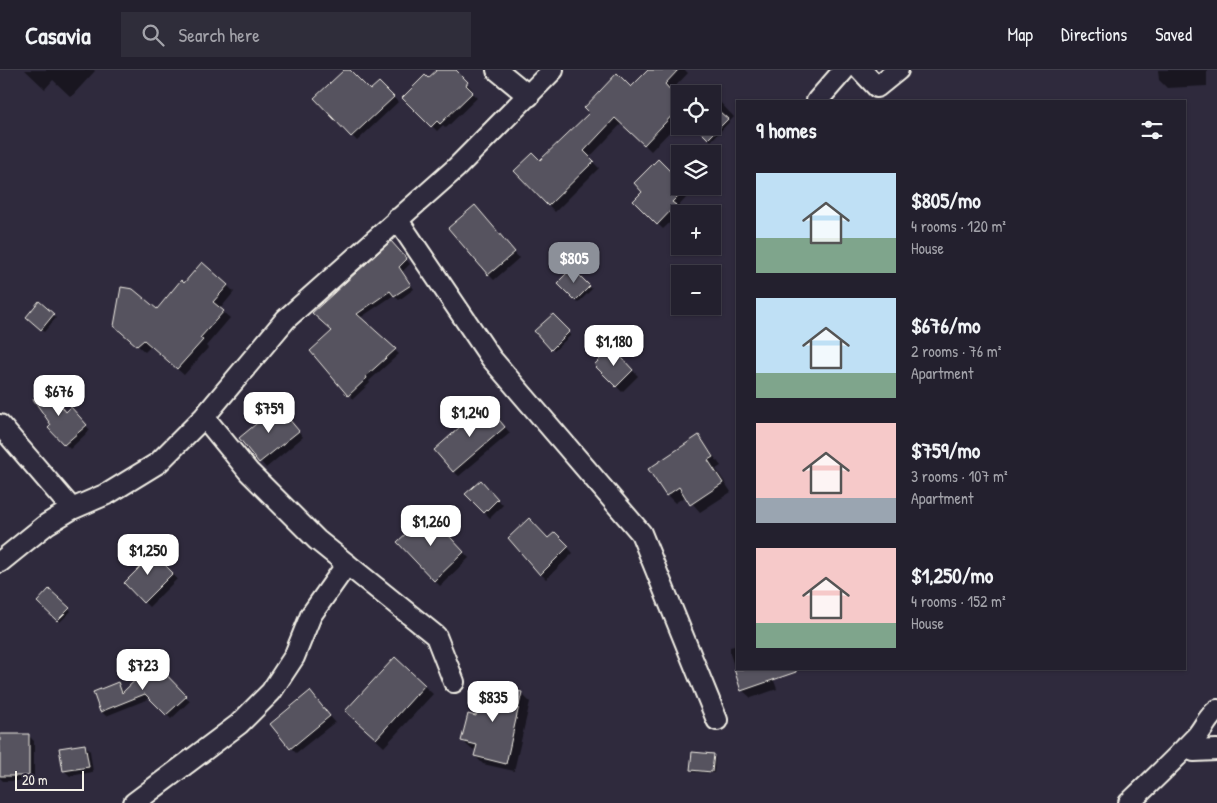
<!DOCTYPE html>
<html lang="en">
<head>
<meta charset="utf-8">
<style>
  body { margin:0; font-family:"Patrick Hand",sans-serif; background:#2f2d3a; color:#f1f3f6; height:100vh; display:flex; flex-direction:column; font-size:19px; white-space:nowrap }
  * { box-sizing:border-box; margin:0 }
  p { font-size:16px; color:#a3a3aa }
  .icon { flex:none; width:28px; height:28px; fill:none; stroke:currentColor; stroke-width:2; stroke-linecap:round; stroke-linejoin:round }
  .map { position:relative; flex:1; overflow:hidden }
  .drawer { position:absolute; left:736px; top:30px; width:450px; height:570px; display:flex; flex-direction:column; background:#23202e; border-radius:0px; box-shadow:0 1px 4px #0004,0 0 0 1px #403e4a }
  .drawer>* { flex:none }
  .controls { position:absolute; left:671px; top:15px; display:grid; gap:10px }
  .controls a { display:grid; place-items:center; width:50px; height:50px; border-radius:0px; background:#23202e; box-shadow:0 1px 4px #0004,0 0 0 1px #403e4a; font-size:25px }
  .scale { position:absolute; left:15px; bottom:12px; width:69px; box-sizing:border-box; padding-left:5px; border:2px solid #f4f1e8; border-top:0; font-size:14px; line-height:18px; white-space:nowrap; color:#f4f1e8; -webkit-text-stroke:4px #2f2a3d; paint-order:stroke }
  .price { position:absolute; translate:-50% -42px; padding:0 11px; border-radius:10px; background:#fff; color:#222; font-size:16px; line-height:32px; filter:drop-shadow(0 1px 2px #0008) }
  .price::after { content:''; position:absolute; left:50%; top:30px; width:15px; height:11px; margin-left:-8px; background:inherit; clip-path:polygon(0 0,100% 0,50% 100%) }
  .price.current { background:#8c9099; color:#fff }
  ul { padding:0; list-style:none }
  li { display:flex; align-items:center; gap:15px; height:125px; padding:0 20px }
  li span { display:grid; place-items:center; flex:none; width:140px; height:100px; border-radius:0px; color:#555 }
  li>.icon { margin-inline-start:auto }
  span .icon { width:60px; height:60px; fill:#fffc; stroke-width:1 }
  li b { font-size:21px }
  h2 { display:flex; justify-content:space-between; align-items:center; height:60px; padding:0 20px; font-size:21px }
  header { display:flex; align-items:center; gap:30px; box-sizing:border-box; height:70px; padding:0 25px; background:#23202e; border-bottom:1px solid #403e4a }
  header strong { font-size:24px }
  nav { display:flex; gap:28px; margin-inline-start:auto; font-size:18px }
  .search { width:350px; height:45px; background:#2f2d3a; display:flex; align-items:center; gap:12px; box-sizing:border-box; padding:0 18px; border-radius:0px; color:#a3a3aa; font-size:19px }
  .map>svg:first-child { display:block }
  .shadow { fill:#0007 }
  .building { fill:#56525f; stroke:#f4f1e8 }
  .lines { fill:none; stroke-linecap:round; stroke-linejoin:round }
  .street-casing { stroke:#f4f1e8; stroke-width:24 }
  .street { stroke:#2f2a3d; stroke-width:20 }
</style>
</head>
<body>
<header>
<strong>Casavia</strong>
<div class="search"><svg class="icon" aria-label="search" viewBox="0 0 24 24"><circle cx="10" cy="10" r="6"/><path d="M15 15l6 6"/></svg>Search here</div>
<nav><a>Map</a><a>Directions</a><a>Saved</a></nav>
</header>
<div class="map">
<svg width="1217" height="733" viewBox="0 0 1217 733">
  <rect width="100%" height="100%" fill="#2f2a3d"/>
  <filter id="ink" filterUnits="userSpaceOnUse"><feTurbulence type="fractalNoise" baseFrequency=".02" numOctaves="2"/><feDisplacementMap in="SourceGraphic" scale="10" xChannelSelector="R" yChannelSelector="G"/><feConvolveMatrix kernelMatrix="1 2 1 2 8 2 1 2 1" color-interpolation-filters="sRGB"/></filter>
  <g filter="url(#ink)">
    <path class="shadow" d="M25 0H94L95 1 71 27 53 10 45 19Z
      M346 0 369 21 379 13 398 32 357 71 316 28Z
      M438 0H454L472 19 470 21 477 28 446 58 443 55 437 61 404 28Z
      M649 0H685L688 3 671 21 680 32V51L651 81 622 53 589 88 599 98 555 142 516 101 540 92 631 19Z
      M1158 0H1207V16L1167 18 1159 10Z
      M718 30 734 47 711 71 697 56H712V36Z
      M658 91 680 112 677 118 686 128 677 138 681 142 663 159 634 131 643 122Z
      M480 142 519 188 494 210 488 204Z
      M395 177 410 194 402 202 414 219 399 230 394 225 360 248 399 284 369 311 370 313 353 329 312 281 334 261Z
      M572 200 592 219 578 233 559 213Z
      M184 215H227L234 222 220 239 230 248 206 276 208 278 184 305 151 276 145 282 120 260 157 241Z
      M39 233 56 248 44 262 30 250Z
      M553 245 571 265 554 281 536 261Z
      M612 279 638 306 622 322 596 295Z
      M492 342 510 363 459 406 453 401Z
      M66 343 75 344 90 360 70 379 50 358Z
      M284 343 303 367 266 398 241 368Z
      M699 367 721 396 716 399 731 422 700 442 686 426 675 433 667 425Z
      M486 417 503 435 490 448 467 424Z
      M428 445 469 488 440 516 398 472Z
      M555 463 573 483 546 509 541 504 548 469Z
      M149 481 177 509 149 537 125 513 143 496Z
      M50 520 71 541 60 552 39 532Z
      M738 575V599H801L773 608 777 619 751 628 742 620 730 584V577Z
      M395 589 433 624 384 677 354 649Z
      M154 594 190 631 171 649 151 628 106 646 101 641 118 614 124 622Z
      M485 615 522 624 530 632 514 701 483 694 475 686 477 680 471 679 463 671 477 647Z
      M310 623 335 652 296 683 291 678Z
      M28 665 34 671V711H3L0 708V666Z
      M85 675 90 681 93 702 70 706 64 700Z
      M713 685 715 688 714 703 694 702 691 700Z"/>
    <path class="building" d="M344 0H350L370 20 379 12 394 27 351 67 314 28Z
      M437 0H456L468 12 466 15 473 22 440 54 437 51 431 57 402 28 425 5 428 8Z
      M648 0H678L665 14 680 31V37L644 75 615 48 584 81 594 91 548 136 514 101 533 83 540 90 589 43 584 38 617 3 631 17Z
      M712 35 728 49 708 69 695 56H712Z
      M658 89 677 108 673 112 682 122 672 132 676 135 657 155 633 131 642 122 634 113Z
      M475 135 515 182 488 205 448 158Z
      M391 171 407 189 399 197 411 215 394 226 390 221 357 244 396 279 366 306 367 308 348 326 310 281 332 261 312 243Z
      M202 192 228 215 213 232 224 241 200 268 203 270 177 299 144 270 137 276 114 256 121 217 133 219 157 239 181 210 184 213Z
      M572 198 590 216 575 231 557 213Z
      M39 231 54 244 41 260 26 247Z
      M553 244 570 261 551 280 534 261Z
      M612 277 633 300 616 317 594 295Z
      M48 318 66 342 71 337 87 355 64 375 48 358 51 355 33 329Z
      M486 334 505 357 453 402 434 380Z
      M278 336 299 361 259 393 239 368Z
      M699 365 713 387 708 390 723 413 690 435 679 417 666 426 648 399Z
      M481 410 498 429 484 443 465 424Z
      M428 443 464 482 434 511 397 472Z
      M529 448 548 468 555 462 569 476 540 505 508 468Z
      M149 479 173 503 143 533 124 513 141 496 136 492Z
      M49 519 70 538 57 551 37 532Z
      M395 587 425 615 376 669 345 641Z
      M154 592 187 626 166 645 145 624 100 642 93 622 118 612 122 623Z
      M734 599H796V602L741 621Z
      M484 614 522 622 506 694 474 686 477 675 461 671 468 644 476 646Z
      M310 621 330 646 290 679 270 654Z
      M0 664H29V706H0Z
      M85 674 89 697 63 701 59 678Z
      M692 682 714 684 712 702 690 700Z"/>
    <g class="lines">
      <defs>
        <path id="street" d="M497 0 529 26
          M861 0 877 17 898 0
          M817 31 844 0
          M397 149 491 288 641 463 717 650
          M204 347 249 402 317 470 436 566 454 612
          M0 355 72 439
          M0 492 47 454 72 439 109 423 158 393 204 347 286 249 456 98 553 0
          M1186 677 1194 681 1217 680
          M134 733 239 654 271 622 294 587 311 545 347 494
          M1129 733C1152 711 1174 690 1196 667 1204 658 1207 648 1217 640"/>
      </defs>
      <use href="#street" class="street-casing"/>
      <use href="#street" class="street"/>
    </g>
  </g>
</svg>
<div class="controls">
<a><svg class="icon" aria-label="locate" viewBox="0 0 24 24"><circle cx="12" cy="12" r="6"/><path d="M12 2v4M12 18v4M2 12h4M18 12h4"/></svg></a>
<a><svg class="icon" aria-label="layers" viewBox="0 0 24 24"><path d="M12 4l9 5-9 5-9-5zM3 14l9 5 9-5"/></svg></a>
<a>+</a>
<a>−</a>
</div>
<div class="scale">20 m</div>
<b class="price current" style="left:574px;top:214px">$805</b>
<b class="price" style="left:614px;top:297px">$1,180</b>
<b class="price" style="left:59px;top:347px">$676</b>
<b class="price" style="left:269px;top:364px">$759</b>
<b class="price" style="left:470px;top:368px">$1,240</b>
<b class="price" style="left:431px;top:477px">$1,260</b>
<b class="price" style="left:148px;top:506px">$1,250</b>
<b class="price" style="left:143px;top:621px">$723</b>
<b class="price" style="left:493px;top:653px">$835</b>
<section class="drawer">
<h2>9 homes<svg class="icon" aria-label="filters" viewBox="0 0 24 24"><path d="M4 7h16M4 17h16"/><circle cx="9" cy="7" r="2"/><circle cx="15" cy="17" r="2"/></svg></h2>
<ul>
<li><span style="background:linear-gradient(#bfe0f5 65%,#7fa58c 0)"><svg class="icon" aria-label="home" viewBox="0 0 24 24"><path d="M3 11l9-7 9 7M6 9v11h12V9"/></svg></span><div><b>$805/mo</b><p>4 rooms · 120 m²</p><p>House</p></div></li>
<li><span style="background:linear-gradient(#bfe0f5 75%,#7fa58c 0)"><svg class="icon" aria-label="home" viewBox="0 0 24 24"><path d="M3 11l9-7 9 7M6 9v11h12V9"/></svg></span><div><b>$676/mo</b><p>2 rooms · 76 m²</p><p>Apartment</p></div></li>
<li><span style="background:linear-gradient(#f6c9c9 75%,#9aa5b1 0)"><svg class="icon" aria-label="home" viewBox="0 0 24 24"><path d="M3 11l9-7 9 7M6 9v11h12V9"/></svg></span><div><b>$759/mo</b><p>3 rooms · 107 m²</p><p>Apartment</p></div></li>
<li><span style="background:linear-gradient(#f6c9c9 75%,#7fa58c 0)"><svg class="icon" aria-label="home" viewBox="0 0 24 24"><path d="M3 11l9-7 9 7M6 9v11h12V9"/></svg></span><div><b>$1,250/mo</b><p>4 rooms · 152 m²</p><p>House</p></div></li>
</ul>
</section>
</div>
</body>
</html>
